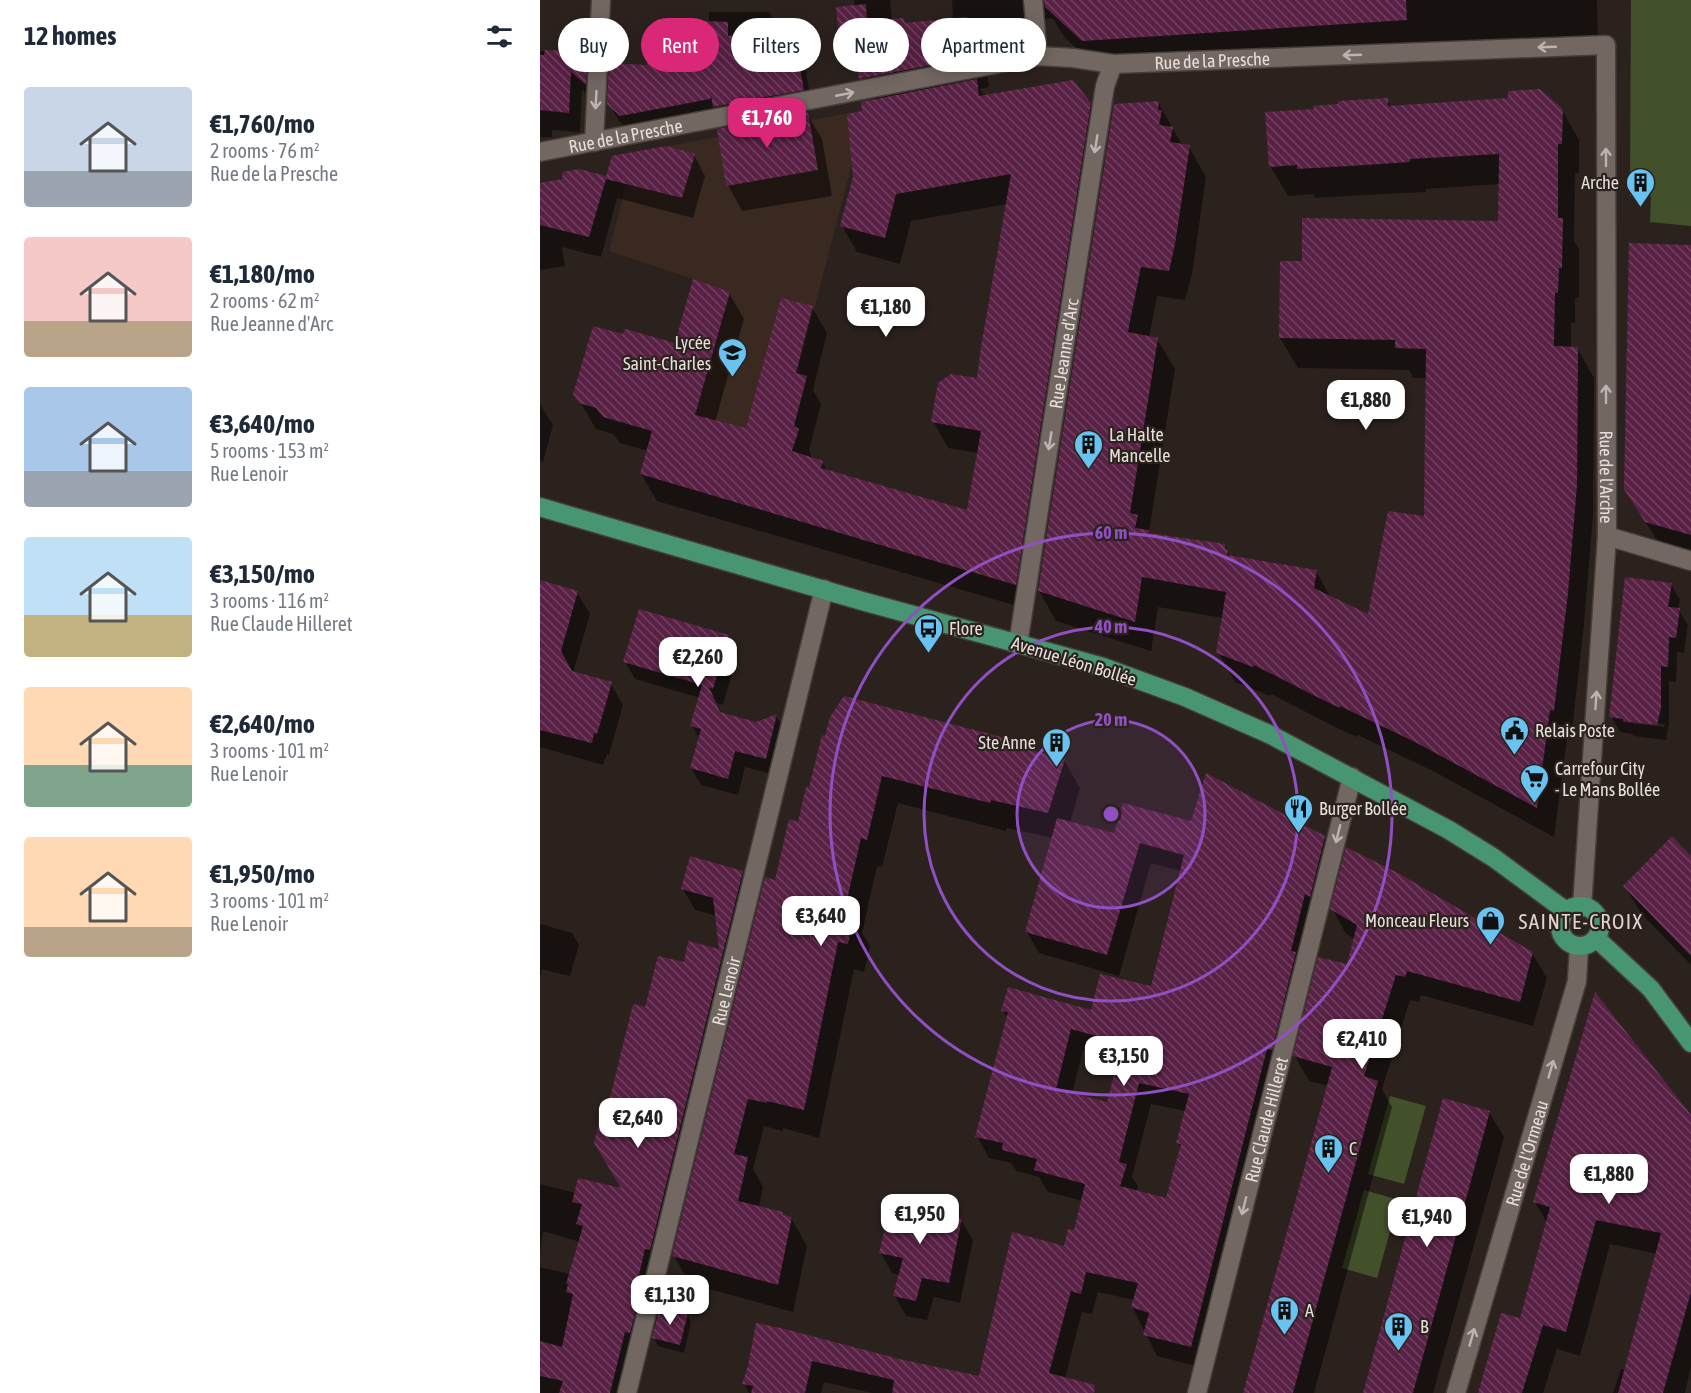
<!DOCTYPE html>
<html lang="en">
<head>
<meta charset="utf-8">
<style>
  body { margin:0; font-family:"Asap Condensed",sans-serif; background:#f2f2f3; color:#1f2937; height:100vh; display:flex; flex-direction:column; font-size:22px; white-space:nowrap }
  * { box-sizing:border-box; margin:0 }
  p { font-size:20px; color:#747a83 }
  .icon { flex:none; width:33px; height:33px; fill:none; stroke:currentColor; stroke-width:2; stroke-linecap:round; stroke-linejoin:round }
  .map { position:relative; flex:1; overflow:hidden }
  .details { display:flex; flex-direction:column; background:#fff; width:540px }
  .details>* { flex:none }
  .guide { position:absolute; left:18px; top:18px; width:570px; height:54px; display:flex; gap:12px }
  .price { position:absolute; translate:-50% -51px; padding:0 14px; border-radius:12px; background:#fff; color:#222; font-size:20px; line-height:39px; filter:drop-shadow(0 2px 3px #0008) }
  .price::after { content:''; position:absolute; left:50%; top:36px; width:18px; height:14px; margin-left:-9px; background:inherit; clip-path:polygon(0 0,100% 0,50% 100%) }
  .price.active { background:#db2777; color:#fff }
  ul { padding:0; list-style:none }
  li { display:flex; align-items:center; gap:18px; height:150px; padding:0 24px }
  li span { display:grid; place-items:center; flex:none; width:168px; height:120px; border-radius:6px; color:#555 }
  li>.icon { margin-inline-start:auto }
  span .icon { width:72px; height:72px; fill:#fffc; stroke-width:1 }
  li b { font-size:26px }
  h2 { display:flex; justify-content:space-between; align-items:center; height:72px; padding:0 24px; font-size:26px }
  .pill { padding:0 21px; border-radius:27px; background:#fff; box-shadow:0 3px 15px #0003; font-size:21px; line-height:54px }
  .pill.active { background:#db2777; color:#fff }
  main { display:flex; flex:1; min-height:0 }
  .map>svg:first-child { display:block }
  .built { fill:#392921 }
  .green { fill:#43512b }
  .shadow { fill:#0007; fill-rule:evenodd }
  .building { fill:url(#building-back-hatch); fill-rule:evenodd }
  .lines { fill:none; stroke-linecap:round; stroke-linejoin:round }
  .street-casing { stroke:#463e3a; stroke-width:21 }
  .primary-casing { stroke:#463e3a; stroke-width:21 }
  .street { stroke:#736761; stroke-width:18 }
  .primary { stroke:#479671; stroke-width:18 }
  .oneway { stroke:#bdb4b0 }
  .ring { fill:none; stroke:#9050c4; stroke-width:3 }
  .labels { text-anchor:middle; dominant-baseline:central; stroke-width:4.5; stroke-linejoin:round; paint-order:stroke }
  .street-label { font-size:18px; fill:#e5deda; stroke:#2c221d }
  .poi-label { font-size:18px; fill:#e5deda; stroke:#2c221d; text-anchor:start }
  .quarter-label { font-size:21px; letter-spacing:1.5px; fill:#e2d4cd; stroke:#2c221d }
  .centre { fill:#9050c4; stroke:#2c221d; stroke-width:3 }
  .ring-label { font-size:18px; text-anchor:middle; font-weight:bold; fill:#9050c4; stroke:#2c221d; stroke-width:4.5; stroke-linejoin:round; paint-order:stroke }
</style>
</head>
<body>
<main>
<section class="details">
<h2>12 homes<svg class="icon" aria-label="filters" viewBox="0 0 24 24"><path d="M4 7h16M4 17h16"/><circle cx="9" cy="7" r="2"/><circle cx="15" cy="17" r="2"/></svg></h2>
<ul>
<li><span style="background:linear-gradient(#c9d6e8 70%,#9aa5b1 0)"><svg class="icon" aria-label="home" viewBox="0 0 24 24"><path d="M3 11l9-7 9 7M6 9v11h12V9"/></svg></span><div><b>€1,760/mo</b><p>2 rooms · 76 m²</p><p>Rue de la Presche</p></div></li>
<li><span style="background:linear-gradient(#f6c9c9 70%,#b9a48a 0)"><svg class="icon" aria-label="home" viewBox="0 0 24 24"><path d="M3 11l9-7 9 7M6 9v11h12V9"/></svg></span><div><b>€1,180/mo</b><p>2 rooms · 62 m²</p><p>Rue Jeanne d'Arc</p></div></li>
<li><span style="background:linear-gradient(#a9c7e8 70%,#9aa5b1 0)"><svg class="icon" aria-label="home" viewBox="0 0 24 24"><path d="M3 11l9-7 9 7M6 9v11h12V9"/></svg></span><div><b>€3,640/mo</b><p>5 rooms · 153 m²</p><p>Rue Lenoir</p></div></li>
<li><span style="background:linear-gradient(#bfe0f5 65%,#c2b280 0)"><svg class="icon" aria-label="home" viewBox="0 0 24 24"><path d="M3 11l9-7 9 7M6 9v11h12V9"/></svg></span><div><b>€3,150/mo</b><p>3 rooms · 116 m²</p><p>Rue Claude Hilleret</p></div></li>
<li><span style="background:linear-gradient(#ffd9b3 65%,#7fa58c 0)"><svg class="icon" aria-label="home" viewBox="0 0 24 24"><path d="M3 11l9-7 9 7M6 9v11h12V9"/></svg></span><div><b>€2,640/mo</b><p>3 rooms · 101 m²</p><p>Rue Lenoir</p></div></li>
<li><span style="background:linear-gradient(#ffd9b3 75%,#b9a48a 0)"><svg class="icon" aria-label="home" viewBox="0 0 24 24"><path d="M3 11l9-7 9 7M6 9v11h12V9"/></svg></span><div><b>€1,950/mo</b><p>3 rooms · 101 m²</p><p>Rue Lenoir</p></div></li>
</ul>
</section>
<div class="map">
<svg width="1151" height="1393" viewBox="0 0 1151 1393">
  <defs>
    <pattern id="building-back-hatch" width="6" height="6" patternUnits="userSpaceOnUse" patternTransform="scale(1.5)"><rect width="6" height="6" fill="#592145"/><path d="M-1 5l2 2M0 0l6 6M5-1l2 2" fill="none" stroke="#71415f"/></pattern>
  </defs>
  <rect width="100%" height="100%" fill="#2c221d"/>
  <path class="built" d="M326 110 222 510 100 474 153 279 69 251 86 185 66 179 72 156Z"/>
  <path class="green" d="M1091 0H1151V226L1110 222 1111 196H1090Z
    M850 1096 886 1106 864 1184 828 1174Z
    M824 1190 859 1200 837 1278 802 1268Z"/>
  <path class="shadow" d="M314 0H350L352 20 363 19 366 24 413 20 412 0H1057L1058 38 561 70 524 37 514 20 511 18 505 20 486 3 489 50 444 53 449 87 440 89 445 97 550 104 565 131 491 610 117 501 101 474 108 451 80 443 73 434 56 429 35 393 84 336 136 345 189 293 204 319 175 422 207 430 272 307 287 333 273 390 281 404 269 450 272 459 282 462 288 472 429 512 439 453 408 448 393 421 438 380 467 204 371 221 360 264 317 252 302 226 315 177 324 112 334 101 321 79 320 68H318L301 38 315 7Z
    M169 12H229L239 29 251 26 261 43 272 106 91 132 79 121 69 104 108 66 118 63 169 23Z
    M0 51 32 53 38 64H46L57 84 56 102 42 90 40 132 12 130V137H0Z
    M847 99 851 108 1022 110 1039 140V173H1035L1034 241 1039 249V298H1035V323H1031V348H1037L1054 378 1053 515 1044 624 1031 740 1027 739 1014 837 893 771 818 735 817 737 799 729 731 694 730 696 695 682 678 652 683 618 618 607 611 651 516 621 499 591 618 102 642 145 649 147 666 177 652 274 645 300 617 296 609 338 617 339 635 369 609 532 610 535 684 545 691 558 776 571 791 598 829 616 885 518 887 378H873L869 370 758 368 740 338 763 262 959 223 960 184 886 189V192L843 194 775 198 773 194 748 196 730 166 775 110Z
    M267 114 282 139 292 196 202 211 188 185Z
    M154 155 165 176 153 218 77 198 61 257 22 247 25 266 0 270V184L67 178Z
    M1151 247V550L1117 540 1096 508Z
    M0 404 13 425 3 462 0 461Z
    M0 582 37 593 50 614 33 673 71 684 83 705 69 755 67 754 63 765 0 747Z
    M1131 584 1140 600 1138 609 1148 625 1144 653 1137 652 1136 682 1129 681V724L1126 740 1094 736 1092 734 1080 732 1071 716ZM1083 719 1125 724 1124 727 1083 722Z
    M188 636 198 653 183 705 176 703 182 714 216 724 236 716 246 733 235 775 205 767 198 795 161 785 151 768 160 740 152 726 160 698 95 679 85 662Z
    M468 740 471 746 524 760 540 788 530 823 576 835 652 823 784 837 797 859 663 1368 617 1356 592 1307 594 1300 558 1292 552 1314 542 1312 525 1378 545 1393H332L284 1382 281 1393H209L204 1384 209 1366 217 1325 359 1361 440 1378 535 1232 543 1201 508 1192 499 1177 476 1171 471 1163 449 1158 437 1136 468 1019 463 1010 552 1011 613 988 641 871 611 863 579 976 499 953 487 932 513 838 467 828 466 831 358 803 342 867 337 866 322 933 330 946 324 972 314 969 279 1138 243 1128V1131L224 1126 213 1169 223 1187 219 1207 242 1213 245 1217 251 1218 267 1246 253 1312 150 1284 134 1256 236 882 259 824 268 789ZM543 1050 579 1059 568 1104 532 1094ZM611 1104 646 1111 638 1143 642 1149 627 1200 596 1192 598 1186 592 1177Z
    M1151 858V965L1101 913 1085 887Z
    M202 872 215 894 87 1393H0V1267L30 1274 40 1242 3 1231 0 1253V1184L36 1193 83 1190 67 1116 106 1009 145 964 180 951 177 916 155 910 143 889Z
    M792 909 992 953 1007 978 993 1026 881 995 879 1002 870 1000 842 1089 852 1107 774 1393H705L789 1086 769 1081 755 1056 808 966 815 939 806 934Z
    M0 924 32 933 39 945 30 976 2 969 0 978Z
    M949 1112 964 1137 893 1393H825Z
    M1151 1118V1367L1145 1393H1073L1081 1369 1086 1370 1117 1254 1070 1244 1040 1356 1017 1349 1003 1393H939L981 1320 1007 1223 995 1202Z
    M421 1220 433 1240 420 1303 394 1297 387 1320 366 1316 355 1296 360 1275 352 1273 340 1252Z
    M147 1314 151 1322 144 1353 118 1346 114 1338Z"/>
  <path class="building" d="M504 0H866L867 20 542 41 505 7Z
    M326 4 327 21 364 18 365 23 427 17 433 57 319 79 316 38 299 39 296 7Z
    M118 19 188 22V36L252 25 264 90 173 107 171 96 170 99 80 116 67 104 69 63 107 65V61H116Z
    M5 50 32 51V62H47L46 85 31 72 29 113 0 110V55H4Z
    M437 79 439 96 533 80 551 103 476 585 100 474 112 431 63 417 56 408 39 403 33 394 53 326 83 334 85 329 135 343 153 279 190 292 155 415 206 428 241 298 273 306 256 373 267 376 254 426 259 429 252 451 283 461 281 468 427 510 441 431 391 422 398 383 411 374 437 378 441 347 471 174 356 194 345 238 300 226 313 177 307 114 322 111 321 102Z
    M1000 89 1023 109 1022 144H1018V218H1023L1022 268H1019L1018 293H1015L1014 346 1038 347 1037 485 1028 593 1014 711 1010 710 997 808 875 742 800 706V708L781 699 714 665 713 667 676 653 686 592 602 577 595 622 498 591 574 104 619 101 618 110H622L619 125 633 127 630 142 650 145 635 244 629 271 601 267 589 326 588 332 618 338 590 513 598 515 595 528 609 530V533L685 544V549L688 550 687 555 777 570 774 588 828 614 848 511 884 516 886 349 855 348V340L739 338 740 261H762V218L958 221 959 154 870 159V162L826 165 757 169V165L729 167 725 112 774 109 773 106 798 104V101L848 98V106L968 98V91Z
    M268 112 278 170 186 186 177 129Z
    M126 146 155 154 142 198 66 179 49 237 0 225V183L22 179 23 172 39 169 66 176 72 156Z
    M1089 243 1151 245V535L1105 522 1084 489Z
    M1085 577 1132 583 1128 607 1140 608 1136 638 1129 637 1128 667 1121 666V708L1117 725 1083 721V719L1069 717Z
    M0 580 38 591 21 651 32 671 72 682 57 734 54 733 52 743 0 730Z
    M99 609 189 635 173 689 169 687 180 712 216 722 237 714 226 759 195 751 188 779 150 768 161 729 150 726 162 685 83 662Z
    M304 696 469 739 468 744 525 759 508 813 451 800 450 803 342 776 327 840 321 838 304 913 314 916 308 944 298 942 264 1110 227 1101V1103L208 1099 194 1154 208 1157 198 1201 243 1212V1215L252 1217 238 1285 132 1256 225 877 235 880 249 819 258 822 266 787H269L282 735 285 736 290 717Z
    M666 773 785 836 770 897 765 894 751 951 756 952 732 1050 727 1049 651 1347 603 1335 609 1313 591 1307 598 1283 546 1272 541 1294 531 1291 509 1373 555 1385 554 1393H352L354 1380 272 1361 265 1393H211L213 1386 202 1384 208 1366 216 1323 245 1329 359 1359 439 1376 472 1232 524 1246 528 1229 534 1230 545 1184 494 1170 497 1159 462 1150 463 1143 435 1137 468 1012 461 1011 468 987 551 1010 560 974 611 986 644 855 600 843 567 955 485 932 517 818 574 833 583 803 651 821ZM531 1029 582 1043 567 1102 516 1089ZM599 1083 649 1094 636 1143 641 1144 626 1198 580 1186 587 1164 579 1162Z
    M1132 836 1151 856V956L1083 886Z
    M806 847 858 873 993 952 980 1002 867 971 865 977 856 975 824 1076 838 1081 753 1393H703L792 1067 753 1056 778 957 807 964 817 925 790 909Z
    M150 856 203 871 110 1250 105 1249 93 1301 98 1302 90 1333 85 1332 70 1393H19L23 1381 0 1376V1341L22 1347 33 1294 26 1292 28 1284H26L43 1226 36 1224 42 1204 32 1202 38 1178 81 1188 54 1143 61 1113 66 1114 93 1004 105 1007 118 956 144 962 148 941 179 949 173 898 141 889Z
    M1055 992 1151 1115V1292L1123 1393H1078L1121 1233 1056 1220 1026 1332 1003 1325 982 1393H938L961 1313 980 1318 1010 1207 993 1202Z
    M903 1098 950 1111 873 1393H823Z
    M352 1199 422 1218 409 1283 382 1278 376 1301 353 1296 363 1258 339 1253Z
    M120 1307 148 1313 140 1345 112 1338Z"/>
  <g class="lines">
    <defs>
      <g id="street">
        <path d="M493 0 498 56"/>
        <path d="M54 142 61 0"/>
        <path id="s1" d="M0 152 498 56 533 58 573 64 1066 45 1067 536 1042 907"/>
        <path d="M1067 536 1151 561"/>
        <path id="s2" d="M478 644 565 86 573 64"/>
        <path id="s3" d="M87 1393 284 589"/>
        <path id="s4" d="M657 1393 812 777"/>
        <path id="s5" d="M916 1393 1037 981 1039 946"/>
      </g>
      <path id="primary" d="M0 507 322 601 563 667 645 697 731 735 909 830 954 858 1026 911
        M1020 926a20 20 0 1 1 40 0a20 20 0 1 1-40 0Z
        M1056 938 1111 989 1151 1043"/>
    </defs>
    <use href="#street" class="street-casing"/>
    <use href="#primary" class="primary-casing"/>
    <use href="#street" class="street"/>
    <use href="#primary" class="primary"/>
  </g>
  <defs><path id="oneway-shaft" d="M-6 0H5M1.5-3L5.5 0L1.5 3" fill="none" stroke-width="1.6" stroke-linecap="round" stroke-linejoin="round" transform="scale(1.5)"/></defs>
  <g class="oneway">
    <use href="#oneway-shaft" transform="translate(1007 47) rotate(178)"/>
    <use href="#oneway-shaft" transform="translate(812 55) rotate(178)"/>
    <use href="#oneway-shaft" transform="translate(305 94) rotate(-11)"/>
    <use href="#oneway-shaft" transform="translate(56 100) rotate(93)"/>
    <use href="#oneway-shaft" transform="translate(556 144) rotate(99)"/>
    <use href="#oneway-shaft" transform="translate(1066 157) rotate(-90)"/>
    <use href="#oneway-shaft" transform="translate(1066 394) rotate(-90)"/>
    <use href="#oneway-shaft" transform="translate(510 441) rotate(99)"/>
    <use href="#oneway-shaft" transform="translate(1056 700) rotate(-86)"/>
    <use href="#oneway-shaft" transform="translate(798 834) rotate(104)"/>
    <use href="#oneway-shaft" transform="translate(1011 1069) rotate(-74)"/>
    <use href="#oneway-shaft" transform="translate(704 1206) rotate(104)"/>
    <use href="#oneway-shaft" transform="translate(932 1337) rotate(-74)"/>
  </g>
  <circle cx="571" cy="814" r="94" fill="#9050c4" fill-opacity=".12"/>
  <g class="ring">
    <circle cx="571" cy="814" r="94"/>
    <circle cx="571" cy="814" r="187"/>
    <circle cx="571" cy="814" r="281"/>
  </g>
  <defs>
    <symbol id="building-pin" viewBox="-11 -11 22 30"><path d="M0 17L-7.5 6A9.5 9.5 0 1 1 7.5 6Z" fill="#69c3f1" stroke="#2c221d"/><path d="M-4-6H4V6H1V3H-1V6H-4ZM-2.5-4.3h1.7v1.8h-1.7ZM.8-4.3h1.7v1.8H.8ZM-2.5-1h1.7V.8h-1.7ZM.8-1h1.7V.8H.8Z" fill="#111"/></symbol>
    <symbol id="school-pin" viewBox="-11 -11 22 30"><path d="M0 17L-7.5 6A9.5 9.5 0 1 1 7.5 6Z" fill="#69c3f1" stroke="#2c221d"/><path d="M0-5L7-2L0 1L-7-2ZM-4 1L0 2.5L4 1V4Q0 6-4 4Z" fill="#111"/></symbol>
    <symbol id="bus-pin" viewBox="-11 -11 22 30"><path d="M0 17L-7.5 6A9.5 9.5 0 1 1 7.5 6Z" fill="#69c3f1" stroke="#2c221d"/><path d="M-5-6H5V4H4V6H2V4H-2V6H-4V4H-5ZM-3.5-4V0h7V-4ZM-3.5 1.2v1.5H-2V1.2ZM2 1.2v1.5H3.5V1.2Z" fill="#111"/></symbol>
    <symbol id="civic-pin" viewBox="-11 -11 22 30"><path d="M0 17L-7.5 6A9.5 9.5 0 1 1 7.5 6Z" fill="#69c3f1" stroke="#2c221d"/><path d="M-.6-6.5H3V-4.5H.6V-3L4-1V1h2V6H-6V1h2V-1L-.6-3ZM-1.2 2.5V6h2.4V2.5Z" fill="#111"/></symbol>
    <symbol id="supermarket-pin" viewBox="-11 -11 22 30"><path d="M0 17L-7.5 6A9.5 9.5 0 1 1 7.5 6Z" fill="#69c3f1" stroke="#2c221d"/><path d="M-6-5.5h2.5l.6 2H6L4.5 2H-2.5L-4.4-4H-6ZM-1.5 3.2a1.3 1.3 0 1 0 .1 0ZM3 3.2a1.3 1.3 0 1 0 .1 0Z" fill="#111"/></symbol>
    <symbol id="restaurant-pin" viewBox="-11 -11 22 30"><path d="M0 17L-7.5 6A9.5 9.5 0 1 1 7.5 6Z" fill="#69c3f1" stroke="#2c221d"/><path d="M-5-6h1v4h1v-4h1v4h1v-4h1v5L-1.5 .5V6h-2V.5L-5-1ZM5-6V6H3V1.5H1.5Q1.5-4 5-6Z" fill="#111"/></symbol>
    <symbol id="shop-pin" viewBox="-11 -11 22 30"><path d="M0 17L-7.5 6A9.5 9.5 0 1 1 7.5 6Z" fill="#69c3f1" stroke="#2c221d"/><path d="M-5-2.5h2.3a2.7 3.5 0 0 1 5.4 0H5L5.5 6h-11ZM-1.5-2.5h3a1.5 2.3 0 0 0-3 0Z" fill="#111"/></symbol>
  </defs>
  <g fill-rule="evenodd">
    <use href="#building-pin" x="1084" y="166" width="33" height="45"/>
    <use href="#school-pin" x="176" y="336" width="33" height="45"/>
    <use href="#building-pin" x="532" y="428" width="33" height="45"/>
    <use href="#bus-pin" x="372" y="612" width="33" height="45"/>
    <use href="#civic-pin" x="958" y="714" width="33" height="45"/>
    <use href="#building-pin" x="500" y="726" width="33" height="45"/>
    <use href="#supermarket-pin" x="978" y="762" width="33" height="45"/>
    <use href="#restaurant-pin" x="742" y="792" width="33" height="45"/>
    <use href="#shop-pin" x="934" y="904" width="33" height="45"/>
    <use href="#building-pin" x="772" y="1132" width="33" height="45"/>
    <use href="#building-pin" x="728" y="1294" width="33" height="45"/>
    <use href="#building-pin" x="842" y="1310" width="33" height="45"/>
  </g>
  <g class="labels">
    <g class="street-label">
      <text stroke="none"><textPath href="#s1" startOffset="682">Rue de la Presche</textPath></text>
      <text stroke="none"><textPath href="#s1" startOffset="87">Rue de la Presche</textPath></text>
      <text stroke="none"><textPath href="#s2" startOffset="294">Rue Jeanne d'Arc</textPath></text>
      <text stroke="none"><textPath href="#s1" startOffset="1508">Rue de l'Arche</textPath></text>
      <text transform="translate(534 661) rotate(17)">Avenue Léon Bollée</text>
      <text stroke="none"><textPath href="#s3" startOffset="414">Rue Lenoir</textPath></text>
      <text stroke="none"><textPath href="#s4" startOffset="282">Rue Claude Hilleret</textPath></text>
      <text stroke="none"><textPath href="#s5" startOffset="250">Rue de l'Ormeau</textPath></text>
    </g>
    <g class="poi-label">
      <text x="1079" y="182" text-anchor="end">Arche</text>
      <text x="171" y="342" text-anchor="end">Lycée<tspan x="171" dy="21">Saint-Charles</tspan></text>
      <text x="569" y="434">La Halte<tspan x="569" dy="21">Mancelle</tspan></text>
      <text x="409" y="628">Flore</text>
      <text x="995" y="730">Relais Poste</text>
      <text x="496" y="742" text-anchor="end">Ste Anne</text>
      <text x="1015" y="768">Carrefour City<tspan x="1015" dy="21">- Le Mans Bollée</tspan></text>
      <text x="779" y="808">Burger Bollée</text>
      <text x="929" y="920" text-anchor="end">Monceau Fleurs</text>
      <text x="809" y="1148">C</text>
      <text x="765" y="1310">A</text>
      <text x="880" y="1326">B</text>
    </g>
    <g class="quarter-label">
      <text x="1041" y="921">SAINTE-CROIX</text>
    </g>
  </g>
  <circle cx="571" cy="814" r="9" class="centre"/>
  <g class="ring-label">
    <text x="571" y="539">60 m</text>
    <text x="571" y="633">40 m</text>
    <text x="571" y="726">20 m</text>
  </g>
</svg>
<b class="price active" style="left:227px;top:149px">€1,760</b>
<b class="price" style="left:346px;top:338px">€1,180</b>
<b class="price" style="left:826px;top:431px">€1,880</b>
<b class="price" style="left:158px;top:688px">€2,260</b>
<b class="price" style="left:281px;top:947px">€3,640</b>
<b class="price" style="left:822px;top:1070px">€2,410</b>
<b class="price" style="left:584px;top:1087px">€3,150</b>
<b class="price" style="left:98px;top:1149px">€2,640</b>
<b class="price" style="left:1069px;top:1205px">€1,880</b>
<b class="price" style="left:380px;top:1245px">€1,950</b>
<b class="price" style="left:887px;top:1248px">€1,940</b>
<b class="price" style="left:130px;top:1326px">€1,130</b>
<div class="guide">
<a class="pill">Buy</a>
<a class="pill active">Rent</a>
<a class="pill">Filters</a>
<a class="pill">New</a>
<a class="pill">Apartment</a>
</div>
</div>
</main>
</body>
</html>
